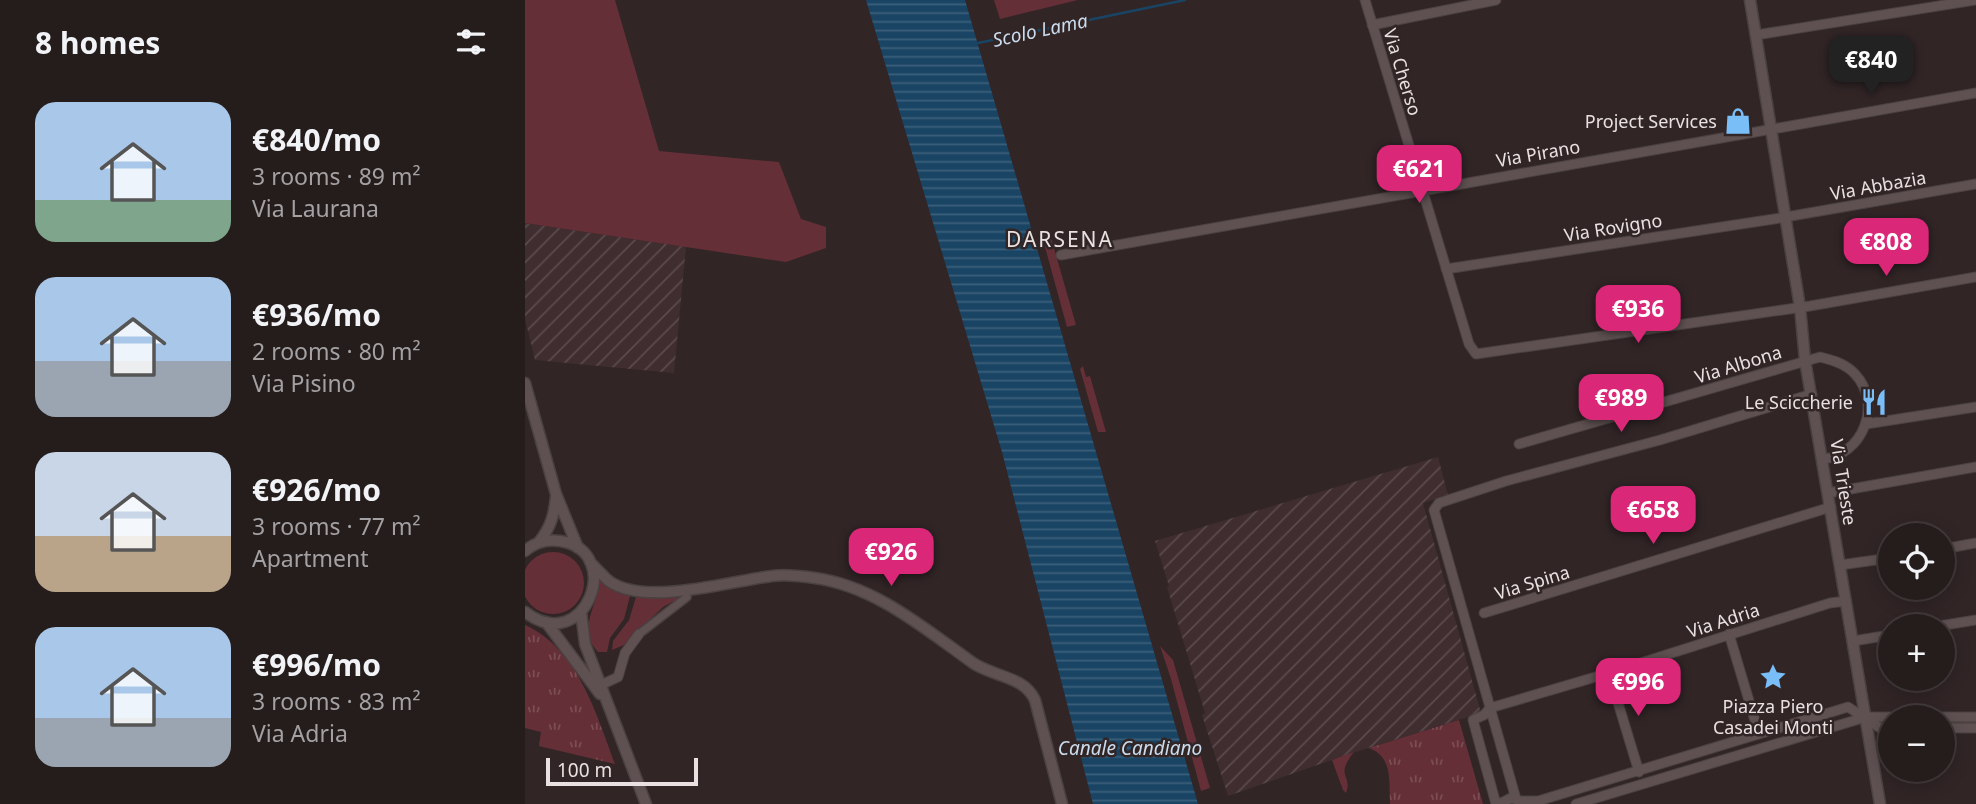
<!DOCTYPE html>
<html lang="en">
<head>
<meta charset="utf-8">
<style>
  body { margin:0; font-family:"Noto Sans",sans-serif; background:#312929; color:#f1f3f6; height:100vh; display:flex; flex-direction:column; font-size:26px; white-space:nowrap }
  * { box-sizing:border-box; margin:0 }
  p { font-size:23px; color:#a3a1a3 }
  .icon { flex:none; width:38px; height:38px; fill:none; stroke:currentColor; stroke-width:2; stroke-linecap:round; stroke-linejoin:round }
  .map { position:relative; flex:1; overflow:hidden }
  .details { display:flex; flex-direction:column; background:#251c1c; width:525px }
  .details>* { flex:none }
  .tools { position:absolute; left:1353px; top:523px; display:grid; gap:14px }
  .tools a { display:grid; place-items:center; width:77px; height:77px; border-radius:50%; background:#251c1c; box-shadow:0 4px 18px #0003,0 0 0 2px #423a3b; font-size:35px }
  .scale { position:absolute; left:21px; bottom:18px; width:152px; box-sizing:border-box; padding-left:7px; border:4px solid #e9e1e1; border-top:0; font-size:19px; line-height:24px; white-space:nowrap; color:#e9e1e1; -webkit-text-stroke:5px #312526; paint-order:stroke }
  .price { position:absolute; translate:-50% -60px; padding:0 16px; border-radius:14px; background:#db2777; color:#fff; font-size:23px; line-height:46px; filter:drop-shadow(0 2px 4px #0008) }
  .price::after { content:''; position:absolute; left:50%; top:42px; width:21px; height:16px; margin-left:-10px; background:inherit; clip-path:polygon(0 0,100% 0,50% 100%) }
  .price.active { background:#222; color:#fff }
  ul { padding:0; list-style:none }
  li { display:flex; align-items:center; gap:21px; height:175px; padding:0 35px }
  li span { display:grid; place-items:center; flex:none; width:196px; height:140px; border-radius:21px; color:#555 }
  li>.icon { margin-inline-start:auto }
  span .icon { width:84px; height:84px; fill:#fffc; stroke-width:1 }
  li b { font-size:30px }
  h2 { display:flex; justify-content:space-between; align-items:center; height:84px; padding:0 35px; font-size:30px }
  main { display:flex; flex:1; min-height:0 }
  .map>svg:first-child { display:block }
  .industrial { fill:url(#industrial-furrows) }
  .green { fill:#652f37 }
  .park { fill:url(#park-tufts) }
  .water { fill:url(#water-rules) }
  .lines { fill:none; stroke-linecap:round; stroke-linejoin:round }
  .stream { stroke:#1a4464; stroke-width:2.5 }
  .pedestrian-casing { stroke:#4a4141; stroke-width:10 }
  .minor-casing { stroke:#4a4141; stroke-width:11 }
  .tertiary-casing { stroke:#4a4141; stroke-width:13 }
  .pedestrian { stroke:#5f5152; stroke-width:7 }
  .minor { stroke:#5f5152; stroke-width:9 }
  .tertiary { stroke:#5f5152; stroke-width:10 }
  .labels { text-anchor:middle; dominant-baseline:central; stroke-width:5; stroke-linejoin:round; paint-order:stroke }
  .street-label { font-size:18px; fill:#e9e1e1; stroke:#312526 }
  .poi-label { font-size:18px; fill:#e9e1e1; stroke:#312526; text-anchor:end }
  .water-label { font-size:19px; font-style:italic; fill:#cadced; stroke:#312526 }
  .quarter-label { font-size:21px; letter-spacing:2px; fill:#e9e1e1; stroke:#312526 }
</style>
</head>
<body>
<main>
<section class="details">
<h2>8 homes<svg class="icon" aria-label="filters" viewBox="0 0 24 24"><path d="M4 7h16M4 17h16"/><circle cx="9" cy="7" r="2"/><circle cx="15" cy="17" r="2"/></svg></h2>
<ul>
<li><span style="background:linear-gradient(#a9c7e8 70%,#7fa58c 0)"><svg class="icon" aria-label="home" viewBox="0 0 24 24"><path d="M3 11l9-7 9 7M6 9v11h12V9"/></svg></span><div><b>€840/mo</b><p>3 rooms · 89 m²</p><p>Via Laurana</p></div></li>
<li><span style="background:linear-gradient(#a9c7e8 60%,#9aa5b1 0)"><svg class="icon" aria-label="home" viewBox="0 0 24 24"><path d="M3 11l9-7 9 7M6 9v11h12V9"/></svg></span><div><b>€936/mo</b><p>2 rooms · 80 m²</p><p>Via Pisino</p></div></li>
<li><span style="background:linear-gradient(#c9d6e8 60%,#b9a48a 0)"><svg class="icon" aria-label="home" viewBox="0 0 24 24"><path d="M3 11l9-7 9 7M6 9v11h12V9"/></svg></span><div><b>€926/mo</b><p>3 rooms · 77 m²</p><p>Apartment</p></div></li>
<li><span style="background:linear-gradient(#a9c7e8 65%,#9aa5b1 0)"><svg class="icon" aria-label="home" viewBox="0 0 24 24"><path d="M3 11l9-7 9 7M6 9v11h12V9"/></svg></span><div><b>€996/mo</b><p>3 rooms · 83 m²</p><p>Via Adria</p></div></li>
</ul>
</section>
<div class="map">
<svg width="1451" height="804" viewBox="0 0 1451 804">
  <defs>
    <pattern id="industrial-furrows" width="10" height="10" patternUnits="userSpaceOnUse" patternTransform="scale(1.75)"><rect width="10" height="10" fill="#3f2d2f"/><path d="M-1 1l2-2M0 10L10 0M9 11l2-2" fill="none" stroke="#5b4b4d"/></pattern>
    <pattern id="park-tufts" width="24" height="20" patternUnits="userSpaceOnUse" patternTransform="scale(1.75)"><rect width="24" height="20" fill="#652f37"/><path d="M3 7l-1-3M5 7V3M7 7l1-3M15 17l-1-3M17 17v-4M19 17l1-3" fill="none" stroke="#7b4d54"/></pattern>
    <pattern id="water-rules" width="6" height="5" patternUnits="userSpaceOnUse" patternTransform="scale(1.75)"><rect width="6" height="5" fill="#1a4464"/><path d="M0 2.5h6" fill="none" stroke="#3b5f7a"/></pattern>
  </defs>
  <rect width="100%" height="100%" fill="#312526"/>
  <path class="industrial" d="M0 223 161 247 149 373 10 360 0 319Z
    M913 457 923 495 898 503 956 713 824 754 703 796 677 715 680 713 642 587 644 586 630 541Z"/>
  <path class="green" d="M0 0H90L134 151 254 162 276 219 301 227V248L261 262 0 223Z
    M469 0H553L475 19Z
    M515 229 525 234 551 325 542 327Z
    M558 366 561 377 565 376 581 432H573L555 369Z
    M-3 583a31 31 0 1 1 62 0a31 31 0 1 1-62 0Z
    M75 580 93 591 105 596 99 619 85 638 82 652H73C51 629 73 606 75 580Z
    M158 596 138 607 99 645 87 650 88 641 104 620 111 597Z
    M635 646 648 660 685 788 676 791 646 679Z
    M829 752C809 777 828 775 821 793L818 790 807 760Z"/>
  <path class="park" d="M0 625C53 649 71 713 90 764L14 746 16 732 0 728Z
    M934 720 958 804H865C864 781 868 757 844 748Z"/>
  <path class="water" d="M341 0H440L673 804H568L477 452Z"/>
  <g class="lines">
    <path class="stream" d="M453 43 660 0"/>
    <defs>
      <path id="pedestrian" d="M114 634 162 597"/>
      <path id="minor" d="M840 0 944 344 951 354 1285 306 1451 277
        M847 25 971 0
        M1231 35 1451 0
        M536 255 1451 93
        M921 269 1249 219 1451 184
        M1341 424 1451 407
        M994 444 1295 357C1308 360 1321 364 1330 374 1358 404 1338 455 1298 459
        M1303 493 1451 467
        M1418 549 1451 543
        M1315 565 1365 558
        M959 613 1306 507
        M1414 626 1451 620
        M1204 634 1234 734
        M1328 641 1365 635
        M1084 673 1114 772
        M70 683 76 685 93 677 100 653 114 634
        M965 708 1084 673 1305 603 1321 601
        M965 708 959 715 948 720 971 804
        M1418 728H1451
        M991 799 909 510 914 503 981 481 1135 440 1287 394
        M997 801H1013L1323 707 1355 728 1365 727
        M974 804 986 798 996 801
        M1051 804 1341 717H1451"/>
      <path id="tertiary" d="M1225 0 1275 307 1280 360 1355 804
        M0 383 31 494 53 548
        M14 542C26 527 29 515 31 497
        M0 551C10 542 22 539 35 541 101 551 60 658 0 612
        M65 562C71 568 77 575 84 581 120 607 205 581 247 576 261 574 276 576 290 578 350 586 400 629 448 663 469 677 499 676 510 700L537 804
        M56 612 60 644 121 804
        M21 622 75 694"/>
    </defs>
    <use href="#pedestrian" class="pedestrian-casing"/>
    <use href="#minor" class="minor-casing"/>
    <use href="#tertiary" class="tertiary-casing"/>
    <use href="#pedestrian" class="pedestrian"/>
    <use href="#minor" class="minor"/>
    <use href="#tertiary" class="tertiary"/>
  </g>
  <defs>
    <symbol id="shop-bare" viewBox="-9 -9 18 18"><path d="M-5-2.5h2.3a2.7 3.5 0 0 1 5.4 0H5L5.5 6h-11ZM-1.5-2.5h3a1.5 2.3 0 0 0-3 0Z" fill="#7abef8" stroke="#312526" stroke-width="2.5" paint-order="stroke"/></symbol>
    <symbol id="restaurant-bare" viewBox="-9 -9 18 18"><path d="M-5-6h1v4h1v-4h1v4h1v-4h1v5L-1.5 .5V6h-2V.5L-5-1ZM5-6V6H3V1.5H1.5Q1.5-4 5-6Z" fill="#7abef8" stroke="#312526" stroke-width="2.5" paint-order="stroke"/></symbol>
    <symbol id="sight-bare" viewBox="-9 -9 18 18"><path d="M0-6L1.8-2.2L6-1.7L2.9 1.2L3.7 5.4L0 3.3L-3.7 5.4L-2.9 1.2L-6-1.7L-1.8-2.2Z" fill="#7abef8" stroke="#312526" stroke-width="2.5" paint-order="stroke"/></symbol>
  </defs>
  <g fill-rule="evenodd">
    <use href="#shop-bare" x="1194" y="102" width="38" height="38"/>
    <use href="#restaurant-bare" x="1330" y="383" width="38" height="38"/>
    <use href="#sight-bare" x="1229" y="658" width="38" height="38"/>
  </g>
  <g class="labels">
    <g class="street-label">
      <text transform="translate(878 72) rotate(73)">Via Cherso</text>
      <text transform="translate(1013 153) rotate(-10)">Via Pirano</text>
      <text transform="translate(1353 185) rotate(-10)">Via Abbazia</text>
      <text transform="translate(1088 227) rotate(-9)">Via Rovigno</text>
      <text transform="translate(1213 364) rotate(-17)">Via Albona</text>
      <text transform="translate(1319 482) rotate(81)">Via Trieste</text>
      <text transform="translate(1007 582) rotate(-17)">Via Spina</text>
      <text transform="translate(1198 620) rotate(-18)">Via Adria</text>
    </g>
    <g class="poi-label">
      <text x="1192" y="121">Project Services</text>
      <text x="1328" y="402">Le Sciccherie</text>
      <text x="1248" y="706" text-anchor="middle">Piazza Piero<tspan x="1248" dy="21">Casadei Monti</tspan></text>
    </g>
    <g class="water-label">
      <text transform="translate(515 30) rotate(-12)">Scolo Lama</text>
      <text x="605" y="748">Canale Candiano</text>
    </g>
    <g class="quarter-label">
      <text x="535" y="239">DARSENA</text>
    </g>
  </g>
</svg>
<div class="tools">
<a><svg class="icon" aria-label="locate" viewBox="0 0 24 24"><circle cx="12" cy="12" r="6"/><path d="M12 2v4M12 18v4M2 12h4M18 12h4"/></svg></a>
<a>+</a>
<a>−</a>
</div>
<div class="scale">100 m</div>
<b class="price active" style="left:1346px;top:96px">€840</b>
<b class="price" style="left:894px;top:205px">€621</b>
<b class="price" style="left:1361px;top:278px">€808</b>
<b class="price" style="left:1113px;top:345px">€936</b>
<b class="price" style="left:1096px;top:434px">€989</b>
<b class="price" style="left:1128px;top:546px">€658</b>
<b class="price" style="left:366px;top:588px">€926</b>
<b class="price" style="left:1113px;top:718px">€996</b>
</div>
</main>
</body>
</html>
